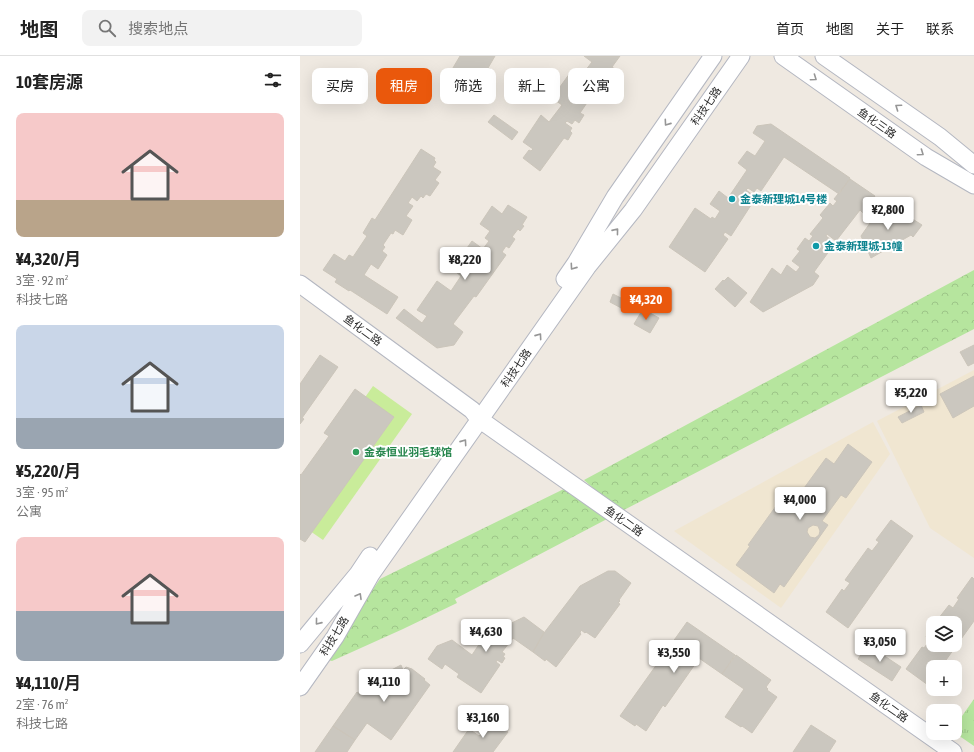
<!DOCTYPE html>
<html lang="zh">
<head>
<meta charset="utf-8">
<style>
  body { margin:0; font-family:"Asap Condensed","Noto Sans SC",sans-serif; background:#f2f2f2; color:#222; height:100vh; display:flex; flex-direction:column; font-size:15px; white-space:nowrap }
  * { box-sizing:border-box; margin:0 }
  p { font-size:13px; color:#767676 }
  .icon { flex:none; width:22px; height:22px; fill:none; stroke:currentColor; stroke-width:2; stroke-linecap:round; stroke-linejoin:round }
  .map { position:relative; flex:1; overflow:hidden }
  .drawer { display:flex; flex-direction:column; background:#fff; width:300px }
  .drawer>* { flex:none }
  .banner { position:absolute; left:12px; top:12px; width:380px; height:36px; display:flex; gap:8px }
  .buttons { position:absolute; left:626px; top:560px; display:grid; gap:8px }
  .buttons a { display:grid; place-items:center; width:36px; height:36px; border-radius:8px; background:#fff; box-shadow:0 4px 16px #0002; font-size:20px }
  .price { position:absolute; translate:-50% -34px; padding:0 9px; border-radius:4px; background:#fff; color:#222; font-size:13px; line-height:26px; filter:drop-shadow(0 1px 2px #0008) }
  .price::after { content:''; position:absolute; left:50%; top:24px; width:12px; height:9px; margin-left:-6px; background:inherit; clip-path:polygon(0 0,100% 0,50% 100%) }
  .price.on { background:#ea580c; color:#fff }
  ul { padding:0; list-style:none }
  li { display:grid; align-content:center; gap:8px; height:212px; padding:0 16px }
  li span { display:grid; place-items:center; height:124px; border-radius:8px; color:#555 }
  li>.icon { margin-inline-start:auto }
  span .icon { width:72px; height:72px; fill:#fffc; stroke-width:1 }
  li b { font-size:17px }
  h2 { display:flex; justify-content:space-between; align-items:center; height:48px; padding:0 16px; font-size:17px }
  .pill { padding:0 14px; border-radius:8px; background:#fff; box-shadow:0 4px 16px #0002; font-size:14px; line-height:36px }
  .pill.on { background:#ea580c; color:#fff }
  header { display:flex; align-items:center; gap:24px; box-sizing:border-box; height:56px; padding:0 20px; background:#fff; border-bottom:1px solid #e0e0e0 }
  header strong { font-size:19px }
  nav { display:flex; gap:22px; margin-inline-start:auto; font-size:14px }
  .search { width:280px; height:36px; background:#f2f2f2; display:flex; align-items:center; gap:10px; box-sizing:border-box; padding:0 14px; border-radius:8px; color:#767676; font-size:15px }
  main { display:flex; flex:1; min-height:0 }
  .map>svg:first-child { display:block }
  .education { fill:#f0e6d1 }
  .grass { fill:url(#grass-tufts) }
  .forest { fill:url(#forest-crowns) }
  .pitch { fill:#c9ec9a }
  .building { fill:#cbc7bf; stroke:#cbc5ba; fill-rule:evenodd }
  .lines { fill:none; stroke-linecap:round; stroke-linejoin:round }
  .secondary-casing { stroke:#b4b7c1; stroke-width:19 }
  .secondary { stroke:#fff; stroke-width:17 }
  .oneway { stroke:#969696 }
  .culture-dot { fill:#0f9aa8; stroke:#fff; stroke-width:1.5 }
  .leisure-dot { fill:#2e9e5b; stroke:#fff; stroke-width:1.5 }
  .labels { text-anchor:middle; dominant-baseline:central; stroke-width:4; stroke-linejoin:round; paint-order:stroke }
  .street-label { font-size:11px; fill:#2e2e2e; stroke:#fff }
  .culture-label { font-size:11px; font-weight:bold; fill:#0d838f; stroke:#fff; text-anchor:start }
  .leisure-label { font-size:11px; font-weight:bold; fill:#27864d; stroke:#fff; text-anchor:start }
</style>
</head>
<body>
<header>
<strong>地图</strong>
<div class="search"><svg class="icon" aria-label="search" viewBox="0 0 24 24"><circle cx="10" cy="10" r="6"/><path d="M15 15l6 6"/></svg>搜索地点</div>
<nav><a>首页</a><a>地图</a><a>关于</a><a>联系</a></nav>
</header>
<main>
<section class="drawer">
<h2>10套房源<svg class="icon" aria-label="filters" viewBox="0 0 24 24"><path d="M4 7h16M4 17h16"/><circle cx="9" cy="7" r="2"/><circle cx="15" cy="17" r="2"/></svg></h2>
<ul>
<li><span style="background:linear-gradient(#f6c9c9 70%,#b9a48a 0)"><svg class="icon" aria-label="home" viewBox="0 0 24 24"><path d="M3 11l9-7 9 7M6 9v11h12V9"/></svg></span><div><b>¥4,320/月</b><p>3室 · 92 m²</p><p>科技七路</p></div></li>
<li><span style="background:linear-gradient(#c9d6e8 75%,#9aa5b1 0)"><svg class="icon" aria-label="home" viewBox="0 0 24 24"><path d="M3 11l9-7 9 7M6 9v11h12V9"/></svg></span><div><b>¥5,220/月</b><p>3室 · 95 m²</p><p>公寓</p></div></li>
<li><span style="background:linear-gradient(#f6c9c9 60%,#9aa5b1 0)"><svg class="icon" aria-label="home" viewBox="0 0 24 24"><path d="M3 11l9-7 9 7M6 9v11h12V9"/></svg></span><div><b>¥4,110/月</b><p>2室 · 76 m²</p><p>科技七路</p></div></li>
</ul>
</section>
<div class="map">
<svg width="674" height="696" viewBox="0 0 674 696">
  <defs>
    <pattern id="grass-tufts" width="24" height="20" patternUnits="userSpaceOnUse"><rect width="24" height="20" fill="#b6e59e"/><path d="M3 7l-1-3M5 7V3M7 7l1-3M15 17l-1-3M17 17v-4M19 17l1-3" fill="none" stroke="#9dc588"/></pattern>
    <pattern id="forest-crowns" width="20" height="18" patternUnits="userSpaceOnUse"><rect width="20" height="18" fill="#b6e59e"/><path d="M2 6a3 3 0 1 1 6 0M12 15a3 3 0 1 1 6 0" fill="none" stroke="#9dc588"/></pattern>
  </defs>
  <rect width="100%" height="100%" fill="#efe9e1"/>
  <path class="education" d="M674 314V502L630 472 577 365Z
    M573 366 590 398 481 552 374 475Z"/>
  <path class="grass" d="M674 643V690L655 677V670Z"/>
  <path class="forest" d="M674 214V273L320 456 284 424Z
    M270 430 307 463 155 543 157 547 103 573 32 605 24 603 80 523Z"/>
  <path class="pitch" d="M73 330 112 358 23 484 0 468V434Z"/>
  <path class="building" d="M160 0H195L188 12 191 13 183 26 178 23 169 37 147 22Z
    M284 0H320L312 11 316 14 309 23 306 21 301 27 302 28 299 32 302 34 297 41 293 38 280 57 284 59 279 67 275 64 272 68 267 65 265 67 272 72 270 75 272 77 268 84 264 82 240 115 223 102 229 94 231 95 233 93 223 86 241 59 249 66 262 49 252 42 270 17 281 24 283 22 278 18 282 13 285 15 292 6Z
    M194 59 218 76 212 84 188 66Z
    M471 68 550 122 539 138 484 101 461 135 457 132 454 136 448 132 446 134 453 139 450 144 453 146 431 180 425 176 423 179 428 183 405 216 369 191 395 152 411 163 412 161 415 163 420 155 410 148 419 135 428 142 447 114 438 107 447 95 455 100 465 85 453 77 457 70Z
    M121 93 135 102 134 104 136 106 133 111 141 116 135 124 139 127 130 140 126 138 123 142 121 140 117 145 112 141 108 147 113 150 106 160 112 164 103 179 95 174 93 178 91 177 83 189 85 191 82 195 87 199 78 213 71 208 64 219 98 241 87 258 50 234 49 235 35 226 37 223 23 214 34 198 45 205 49 199 53 201 67 180 63 177 72 162 75 164Z
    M550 123 575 140 563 157 560 154 536 185 527 178 526 180 535 187 514 216 519 220 513 229 463 256 450 246 472 212 481 219 487 209 496 216 500 211 492 205 500 195 497 193 505 182 509 185 513 180 510 178 523 162 520 159 530 147 533 150 537 145 534 143Z
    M584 147 609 165 611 162 622 169 613 181 611 179 571 202 561 180Z
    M208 149 227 161 222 169 224 170 220 175 218 173 212 181 215 183 209 192 206 190 202 196 206 199 176 241 174 240 153 268 163 276 154 289 137 292 96 262 104 253 122 267 127 260 117 254 137 225 151 235 161 220 152 213 172 185 183 193 189 185 185 182 190 175 180 168 192 150 202 158Z
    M428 221 447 237 435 251 415 233 423 224 424 225Z
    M313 238 329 246 325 254 310 246Z
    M343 253 359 262 350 277 334 268Z
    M674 289V307L668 310 660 296Z
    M20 299 38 311 2 362 4 363 0 368V328Z
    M674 320V350L653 362 640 338Z
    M55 333 94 361 5 486 0 483V418L1 419 29 380 24 377Z
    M621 349 624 356 602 367 598 361Z
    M548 388 572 406 546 442 541 439 522 465 528 469 484 531 480 528 474 537 436 509 450 490 448 489 489 432 499 439 526 402 534 408ZM513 469 518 470 520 475 519 479 515 482 510 481 507 476 508 472Z
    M591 464 613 480 548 572 526 556 542 533 544 535 550 527 545 524 568 492 572 495 579 486 576 484Z
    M308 515H315L331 527 319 544 320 545 318 547 320 548 295 582 286 576 285 577 281 574 280 577 281 578 256 611 246 603 245 605 233 596 244 577 280 530Z
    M672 521 674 523V565L641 611H633V622L628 629 606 613 622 591 624 592 630 584 626 581 633 570V589H655V567H635L649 549 653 552 659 543 657 542Z
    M224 561 244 576 233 596 213 582 202 596 205 598 203 601 205 602 202 607 197 604 196 606 200 609 181 637 157 621 159 618 145 608 142 613 128 603 137 590 152 584 172 599 184 581 185 582 187 579Z
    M387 566 435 599 422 618 396 600 395 602 398 604 365 651 363 649 346 675 336 668 335 670 320 660Z
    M568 589 601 611 592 625 558 603Z
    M436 599 471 624 466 631 468 633 467 634 477 641 452 677 442 670 441 671 425 661 444 633 422 618Z
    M101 609 103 614 106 611 112 613 125 623 124 624 130 629 91 684 67 667 55 684 33 670 57 636 61 639 72 624Z
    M187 661 208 676 193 696H153L169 673 179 680 181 678 178 675Z
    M511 669 536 685 529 696H493Z
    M33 670 55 684 47 696H15Z"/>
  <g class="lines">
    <defs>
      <path id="secondary" d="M483 0 626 101 674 129
        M524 0 640 81 674 109
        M265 223 276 207 315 141 413 0
        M0 228 172 354 179 363 653 696
        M0 588 58 518 70 500
        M0 631 35 581 71 518 287 211 333 154 441 0"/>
    </defs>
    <use href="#secondary" class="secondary-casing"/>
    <use href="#secondary" class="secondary"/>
  </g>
  <defs><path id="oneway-chevron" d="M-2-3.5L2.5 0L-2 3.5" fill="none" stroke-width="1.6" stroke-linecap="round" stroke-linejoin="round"/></defs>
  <g class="oneway">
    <use href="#oneway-chevron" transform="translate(514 22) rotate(35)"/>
    <use href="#oneway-chevron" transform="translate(598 51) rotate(-145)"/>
    <use href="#oneway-chevron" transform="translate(367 67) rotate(125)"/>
    <use href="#oneway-chevron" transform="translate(621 97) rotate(35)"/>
    <use href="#oneway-chevron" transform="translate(316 175) rotate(-51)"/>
    <use href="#oneway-chevron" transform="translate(273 211) rotate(125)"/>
    <use href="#oneway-chevron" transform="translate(239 280) rotate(-55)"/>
    <use href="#oneway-chevron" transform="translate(164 386) rotate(-55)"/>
    <use href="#oneway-chevron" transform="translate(59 540) rotate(-60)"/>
    <use href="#oneway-chevron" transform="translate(18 566) rotate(129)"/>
  </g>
  <g class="culture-dot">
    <circle cx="432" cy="143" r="4"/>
    <circle cx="516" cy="190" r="4"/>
  </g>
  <circle class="leisure-dot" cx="56" cy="396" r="4"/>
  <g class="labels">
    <g class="street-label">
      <text transform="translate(406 50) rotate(-55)">科技七路</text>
      <text transform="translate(577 67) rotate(35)">鱼化三路</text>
      <text transform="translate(63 274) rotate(36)">鱼化二路</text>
      <text transform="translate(216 312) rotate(-55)">科技七路</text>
      <text transform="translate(324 465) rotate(35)">鱼化二路</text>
      <text transform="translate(34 580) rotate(-58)">科技七路</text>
      <text transform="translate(589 651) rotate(35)">鱼化二路</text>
    </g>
    <g class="culture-label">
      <text x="440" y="143">金泰新理城14号楼</text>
      <text x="524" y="190">金泰新理城-13幢</text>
    </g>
    <g class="leisure-label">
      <text x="64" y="396">金泰恒业羽毛球馆</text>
    </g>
  </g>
</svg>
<div class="buttons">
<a><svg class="icon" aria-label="layers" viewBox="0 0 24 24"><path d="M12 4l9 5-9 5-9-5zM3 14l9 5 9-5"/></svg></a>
<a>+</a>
<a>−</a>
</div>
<b class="price" style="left:588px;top:175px">¥2,800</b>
<b class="price" style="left:165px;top:225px">¥8,220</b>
<b class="price on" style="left:346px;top:265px">¥4,320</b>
<b class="price" style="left:611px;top:358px">¥5,220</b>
<b class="price" style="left:500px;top:465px">¥4,000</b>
<b class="price" style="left:186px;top:597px">¥4,630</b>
<b class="price" style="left:580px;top:607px">¥3,050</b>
<b class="price" style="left:374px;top:618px">¥3,550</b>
<b class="price" style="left:84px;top:647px">¥4,110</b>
<b class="price" style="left:183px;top:683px">¥3,160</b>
<div class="banner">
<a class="pill">买房</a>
<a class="pill on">租房</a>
<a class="pill">筛选</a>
<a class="pill">新上</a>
<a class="pill">公寓</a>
</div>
</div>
</main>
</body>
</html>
